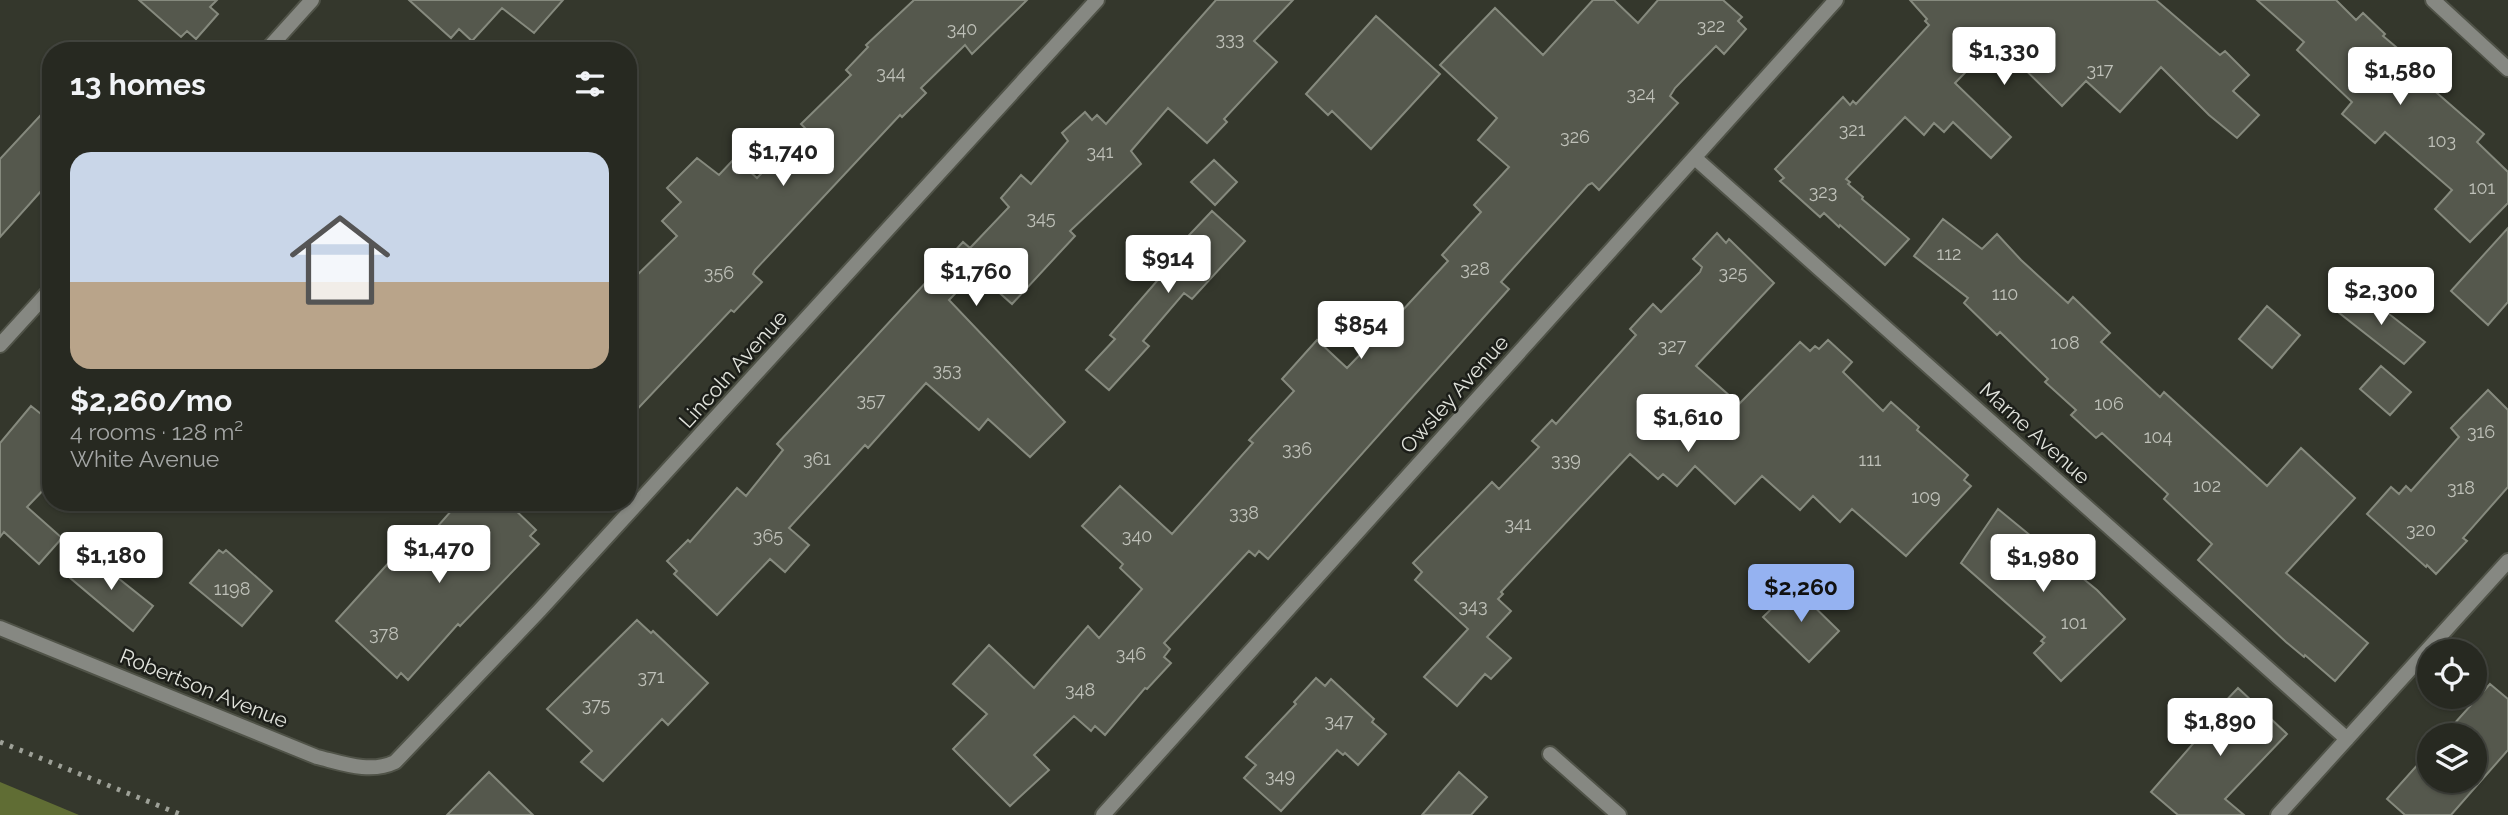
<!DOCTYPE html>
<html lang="en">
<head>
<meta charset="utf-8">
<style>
  body { margin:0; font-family:Raleway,sans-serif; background:#2f312a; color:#f1f3f6; height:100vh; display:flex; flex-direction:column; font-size:26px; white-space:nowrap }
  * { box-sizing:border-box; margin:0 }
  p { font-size:23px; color:#a4a6a5 }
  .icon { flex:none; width:38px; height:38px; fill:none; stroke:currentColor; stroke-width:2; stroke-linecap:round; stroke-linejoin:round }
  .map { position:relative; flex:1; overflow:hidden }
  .panel { position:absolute; left:42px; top:42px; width:595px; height:469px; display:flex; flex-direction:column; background:#272921; border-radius:28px; box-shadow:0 2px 5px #0004,0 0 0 2px #43453f }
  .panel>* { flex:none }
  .fabs { position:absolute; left:2417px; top:639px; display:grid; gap:14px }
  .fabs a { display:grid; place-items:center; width:70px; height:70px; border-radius:50%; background:#272921; box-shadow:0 2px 5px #0004,0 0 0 2px #43453f; font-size:35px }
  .price { position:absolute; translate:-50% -60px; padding:0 16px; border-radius:7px; background:#fff; color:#222; font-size:23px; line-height:46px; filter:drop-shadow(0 2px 4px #0008) }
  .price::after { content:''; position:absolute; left:50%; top:42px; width:21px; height:16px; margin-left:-10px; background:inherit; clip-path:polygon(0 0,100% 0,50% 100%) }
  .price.current { background:#95b2f1; color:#111 }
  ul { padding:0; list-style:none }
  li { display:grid; align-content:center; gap:14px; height:371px; padding:0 28px }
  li+li { border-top:2px solid #43453f }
  li span { display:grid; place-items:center; height:217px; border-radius:21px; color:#555 }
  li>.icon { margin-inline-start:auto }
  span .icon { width:126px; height:126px; fill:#fffc; stroke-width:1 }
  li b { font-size:30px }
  h2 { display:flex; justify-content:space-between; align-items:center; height:84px; padding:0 28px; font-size:30px }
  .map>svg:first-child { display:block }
  .water { fill:#606d34 }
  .building { fill:#55584d; stroke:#868a7e; stroke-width:2 }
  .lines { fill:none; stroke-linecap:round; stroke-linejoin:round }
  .street-casing { stroke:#505348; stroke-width:18 }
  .street { stroke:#868882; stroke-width:14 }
  .rail { stroke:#9ea198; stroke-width:5; stroke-dasharray:3.5 7; stroke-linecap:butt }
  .labels { text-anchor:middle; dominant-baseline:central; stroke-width:5; stroke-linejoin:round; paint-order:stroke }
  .number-label { font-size:18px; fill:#bec0b8 }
  .street-label { font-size:21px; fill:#e1e3dc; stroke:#1c1e19 }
</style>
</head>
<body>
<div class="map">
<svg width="2508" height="815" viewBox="0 0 2508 815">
  <rect width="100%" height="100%" fill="#34372c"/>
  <path class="water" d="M0 782 79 815H0Z"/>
  <path class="building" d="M139 0H217L210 7 218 14 196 39 187 31 181 37Z
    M409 0H563L534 33 502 8 472 41 459 29 451 38Z
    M914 0H1027L972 54 965 45 921 88 926 93 902 117 900 115 755 270 753 274 762 282 734 312 731 310 628 419V284L677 236 662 221 681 202 667 188 697 158 719 175 735 158 757 178 805 128 801 124 851 75 846 70 868 47 866 45Z
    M1216 0H1293L1254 41 1277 62 1224 119 1227 122 1207 143 1168 108 1131 151 1141 164 1070 231 1075 236 1012 304 976 272 949 300 1065 422 1030 457 988 419 979 430 926 383 868 448 865 445 789 528 809 545 785 572 770 559 717 615 674 574 677 571 667 561 688 540 690 542 737 488 746 496 783 450 777 444 963 242 970 248 1009 207 1001 198 1021 175 1031 184 1068 141 1062 133 1085 112 1092 120 1097 115 1106 124Z
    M1593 0H1614L1638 23 1658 0H1723L1742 17 1738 21 1746 29 1724 54 1716 46 1675 88 1670 96 1678 103 1599 190 1592 183 1588 185 1501 282 1509 289 1268 559 1259 551 1255 556 1249 551 1164 643 1170 649 1164 657 1171 663 1147 689 1145 688 1105 735 1095 726 1091 731 1074 716 1034 755 1049 770 1010 806 953 749 987 714 953 684 989 645 1034 688 1088 626 1099 638 1142 589 1120 568 1123 564 1082 526 1120 486 1172 534 1253 443 1249 440 1294 391 1282 379 1317 340 1347 368 1401 312 1448 261 1442 255 1481 212 1474 205 1509 167 1478 140 1497 118 1440 65 1495 8 1543 55Z
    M1910 0H2156L2220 55 2225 51 2249 75 2233 91 2259 115 2237 138 2209 115 2161 67 2120 112 2086 81 2062 106 1996 41 1955 83 2011 137 1991 158 1953 122 1944 132 1934 123 1924 135 1905 117 1846 179 1850 182 1848 184 1863 197 1862 199 1909 239 1885 265 1840 225 1839 227 1824 213 1820 217 1780 181 1784 178 1775 169 1843 97 1850 105 1853 101 1856 104 1929 25 1925 21 1927 19Z
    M2257 0H2336L2356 20 2363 13 2385 34 2383 36 2434 79 2429 86 2484 134 2477 142 2508 172V203L2470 242 2435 209 2452 190 2385 132 2375 143 2342 114 2352 102 2297 50 2304 42Z
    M1376 16 1440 74 1371 149 1332 111 1328 115 1306 94Z
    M51 104V180L0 237V159Z
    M1214 160 1237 182 1215 205 1191 182Z
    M1212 211 1245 241 1192 299 1184 293 1143 341 1149 346 1109 390 1086 370 1115 339 1110 335 1163 274 1157 269Z
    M1943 219 1982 249 1997 234 2021 260 2068 303 2073 297 2110 333 2101 342 2160 397 2164 392 2267 486 2301 448 2355 498 2286 573 2368 643 2335 681 2305 655 2304 657 2286 642 2198 560 2212 544 2164 499 2168 494 2102 433 2096 438 2071 415 2076 410 2045 382 2048 379 2000 332 1997 335 1964 303 1968 298 1914 256Z
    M2508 228V302L2488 325 2451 291Z
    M1717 233 1726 243 1729 239 1774 283 1696 366 1739 404 1800 342 1810 351 1815 346 1819 349 1828 340 1852 362 1843 372 1883 411 1891 402 1919 427 1917 430 1968 475 1964 480 1971 486 1906 556 1852 509 1840 522 1813 496 1800 510 1762 476 1735 504 1695 466 1677 486 1663 474 1658 479 1630 454 1501 592 1503 594 1498 599 1511 611 1487 637 1511 658 1491 679 1485 674 1457 706 1424 677 1468 629 1415 580 1422 572 1413 563 1492 482 1499 489 1539 447 1532 441 1552 420 1556 424 1636 335 1630 329 1653 304 1661 312 1700 272 1702 267 1693 259Z
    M2357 289 2425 342 2404 364 2338 312Z
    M2267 306 2300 335 2272 368 2239 339Z
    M2381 366 2411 392 2390 415 2360 389Z
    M2488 390 2508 410V487L2463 538 2467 541 2436 574 2427 565 2426 567 2367 514 2391 487 2399 494 2406 486 2411 491 2459 437 2451 428Z
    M31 406 51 422V482L27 507 62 538 39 564 4 532 0 537V443Z
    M459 502H507L536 530 530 536 539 544 460 626 458 624 408 680 401 673 397 678 336 621 393 558 402 567Z
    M1998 509 2097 590 2125 619 2061 681 2034 653 2044 643 2041 641 2045 637 1961 563Z
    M219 550 223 553 226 550 272 591 242 626 190 583Z
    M88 554 153 606 133 631 69 577Z
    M1794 587 1839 631 1809 662 1763 617Z
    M637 620 651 633 653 631 708 683 668 725 662 719 603 781 581 762 592 751 547 709Z
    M1316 678 1325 686 1331 679 1374 719 1372 722 1386 734 1358 765 1345 753 1343 755 1337 750 1281 811 1244 778 1256 765 1246 757 1296 704 1294 702Z
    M2490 684 2508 699V750L2451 815H2405L2387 799 2429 752V780H2474V735H2444Z
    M2238 688 2287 734 2225 799 2244 815H2178L2151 792 2205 730 2196 722 2216 702 2221 706Z
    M489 772 533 815H447Z
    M1459 772 1487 797 1471 815H1422Z"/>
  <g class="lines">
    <defs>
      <path id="street" d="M2433 0 2508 69
        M266 51 312 0
        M1695 158 2347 739
        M0 345 51 289
        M0 628 317 757C342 763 370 774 395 762L540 610 1097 0
        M1550 754 1619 815
        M1103 815 1836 0
        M2278 815 2508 561"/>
    </defs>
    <use href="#street" class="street-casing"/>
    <use href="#street" class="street"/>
    <path class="rail" d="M0 742 182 815"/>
  </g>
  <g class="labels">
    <g class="number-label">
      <text x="1711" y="25">322</text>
      <text x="962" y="28">340</text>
      <text x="1230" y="38">333</text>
      <text x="2100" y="69">317</text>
      <text x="891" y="72">344</text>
      <text x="1641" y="93">324</text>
      <text x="1852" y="129">321</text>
      <text x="1575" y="136">326</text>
      <text x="2442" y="140">103</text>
      <text x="1100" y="151">341</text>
      <text x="2482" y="187">101</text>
      <text x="1823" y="191">323</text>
      <text x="1041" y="217">345</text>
      <text x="1949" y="253">112</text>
      <text x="1475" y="268">328</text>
      <text x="719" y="272">356</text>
      <text x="1733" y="272">325</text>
      <text x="2005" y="293">110</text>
      <text x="2065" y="342">108</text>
      <text x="1672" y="345">327</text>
      <text x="947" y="369">353</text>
      <text x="871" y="399">357</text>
      <text x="2109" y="403">106</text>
      <text x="2481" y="431">316</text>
      <text x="2158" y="436">104</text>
      <text x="1297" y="448">336</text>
      <text x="817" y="458">361</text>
      <text x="1566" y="459">339</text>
      <text x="1870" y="459">111</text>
      <text x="2207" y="485">102</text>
      <text x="2461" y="487">318</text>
      <text x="1926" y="496">109</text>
      <text x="1244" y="512">338</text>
      <text x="1518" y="523">341</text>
      <text x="2421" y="529">320</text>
      <text x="768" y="535">365</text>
      <text x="1137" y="535">340</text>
      <text x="232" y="588">1198</text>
      <text x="1473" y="605">343</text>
      <text x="2074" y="622">101</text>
      <text x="384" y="633">378</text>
      <text x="1131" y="653">346</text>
      <text x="651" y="676">371</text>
      <text x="1080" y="689">348</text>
      <text x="596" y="704">375</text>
      <text x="1339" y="720">347</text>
      <text x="1280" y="775">349</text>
    </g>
    <g class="street-label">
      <text transform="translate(733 369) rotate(-48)">Lincoln Avenue</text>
      <text transform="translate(1454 394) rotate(-48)">Owsley Avenue</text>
      <text transform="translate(2035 433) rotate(42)">Marne Avenue</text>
      <text transform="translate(204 688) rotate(22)">Robertson Avenue</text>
    </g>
  </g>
</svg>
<div class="fabs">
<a><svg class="icon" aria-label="locate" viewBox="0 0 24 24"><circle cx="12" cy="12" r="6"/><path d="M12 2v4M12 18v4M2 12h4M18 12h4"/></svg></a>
<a><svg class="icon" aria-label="layers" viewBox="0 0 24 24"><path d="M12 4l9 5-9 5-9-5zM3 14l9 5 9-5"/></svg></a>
</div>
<b class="price" style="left:2004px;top:87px">$1,330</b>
<b class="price" style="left:2400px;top:107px">$1,580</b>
<b class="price" style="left:783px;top:188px">$1,740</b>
<b class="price" style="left:1168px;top:295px">$914</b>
<b class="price" style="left:976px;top:308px">$1,760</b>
<b class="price" style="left:2381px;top:327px">$2,300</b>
<b class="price" style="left:1361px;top:361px">$854</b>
<b class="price" style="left:1688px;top:454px">$1,610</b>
<b class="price" style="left:439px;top:585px">$1,470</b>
<b class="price" style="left:111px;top:592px">$1,180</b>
<b class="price" style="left:2043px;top:594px">$1,980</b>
<b class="price current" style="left:1801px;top:624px">$2,260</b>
<b class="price" style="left:2220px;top:758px">$1,890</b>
<section class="panel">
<h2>13 homes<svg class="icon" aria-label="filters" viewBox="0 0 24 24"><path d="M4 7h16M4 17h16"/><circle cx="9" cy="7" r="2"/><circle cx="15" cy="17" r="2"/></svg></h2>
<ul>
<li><span style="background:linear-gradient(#c9d6e8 60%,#b9a48a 0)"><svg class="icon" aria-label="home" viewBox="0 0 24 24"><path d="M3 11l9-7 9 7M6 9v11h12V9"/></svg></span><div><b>$2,260/mo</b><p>4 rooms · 128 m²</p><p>White Avenue</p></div></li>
</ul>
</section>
</div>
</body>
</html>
